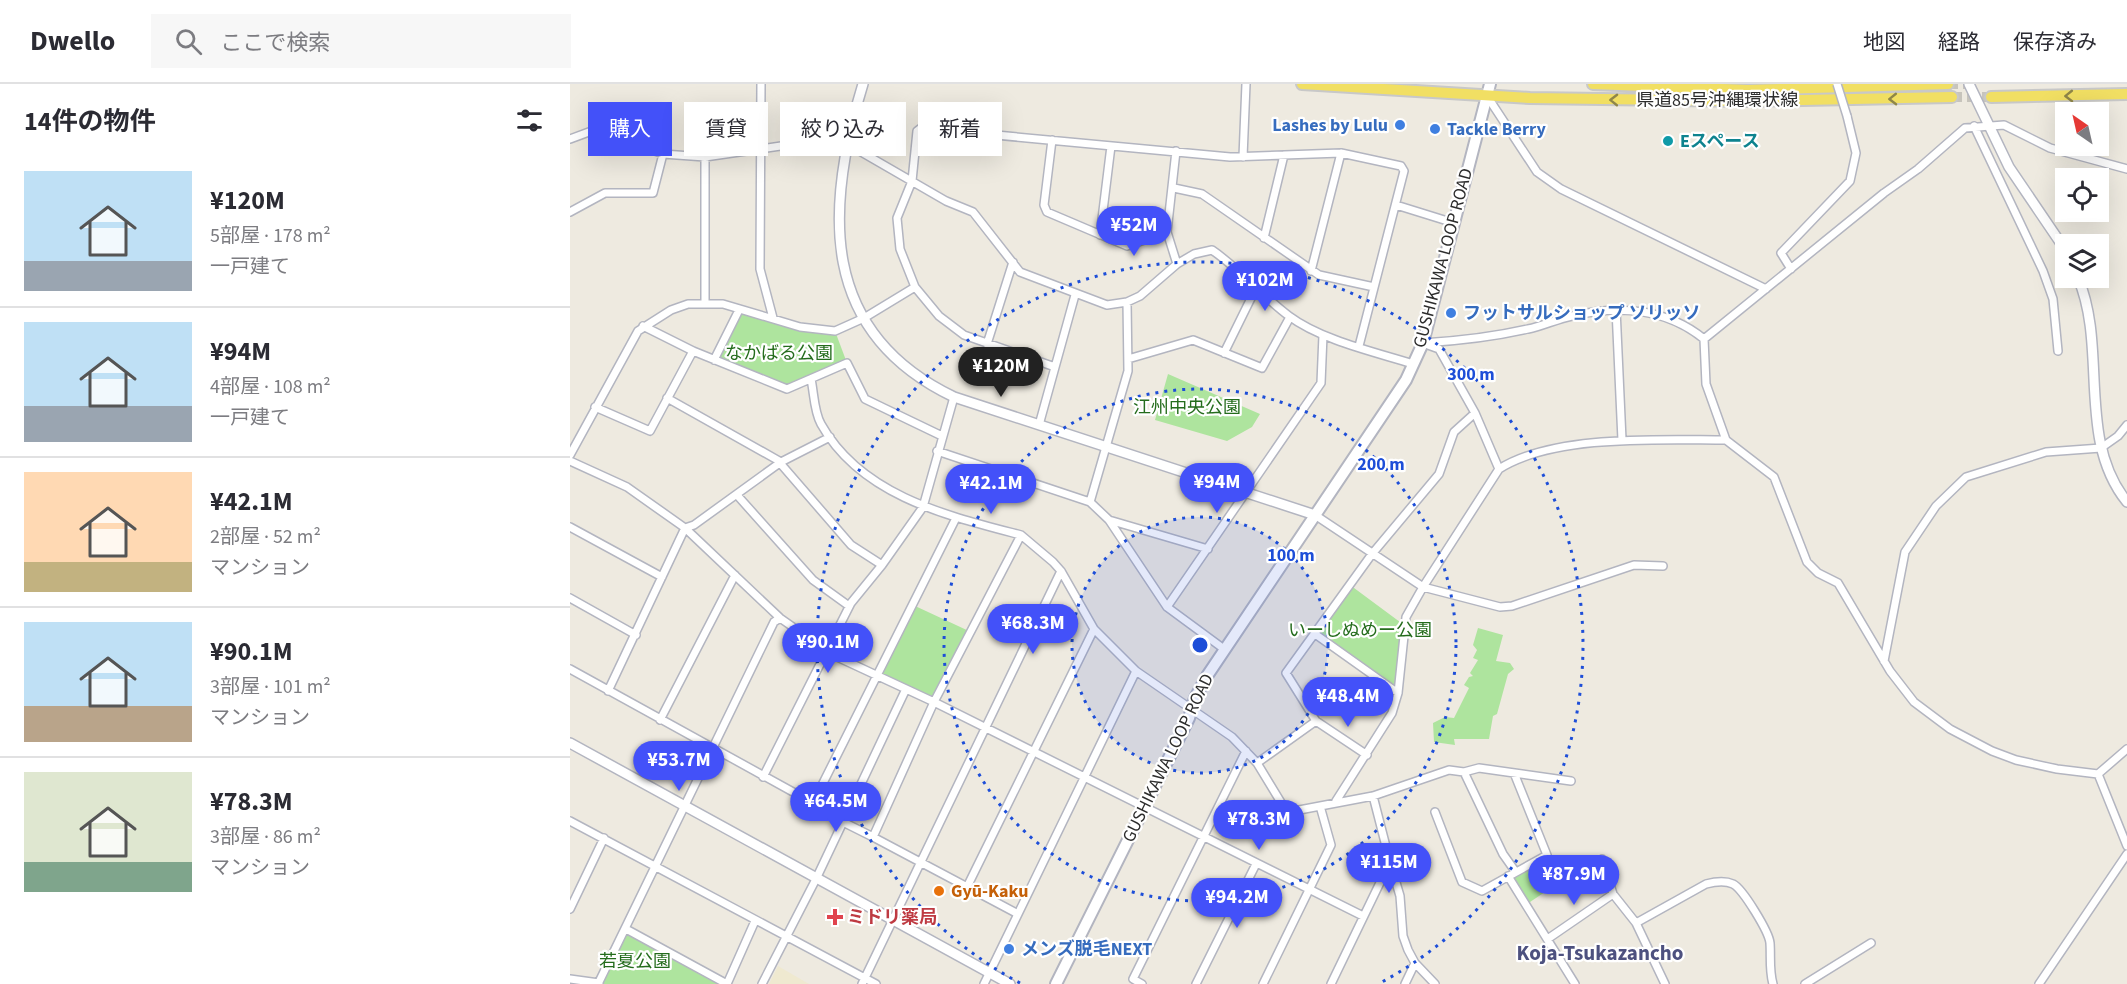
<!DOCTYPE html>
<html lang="ja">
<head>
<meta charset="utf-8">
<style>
  body { margin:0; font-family:"Source Sans 3","Noto Sans JP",sans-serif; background:#f7f7f7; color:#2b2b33; height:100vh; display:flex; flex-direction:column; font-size:22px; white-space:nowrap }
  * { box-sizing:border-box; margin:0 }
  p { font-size:20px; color:#7c7c81 }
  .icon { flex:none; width:33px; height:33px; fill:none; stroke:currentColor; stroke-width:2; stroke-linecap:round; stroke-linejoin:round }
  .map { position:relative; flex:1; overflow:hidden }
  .side { display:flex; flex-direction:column; background:#fff; width:570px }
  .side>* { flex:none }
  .banner { position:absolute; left:18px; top:18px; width:570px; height:54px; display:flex; gap:12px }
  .needle { width:39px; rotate:326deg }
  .controls { position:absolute; left:1485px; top:18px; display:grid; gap:12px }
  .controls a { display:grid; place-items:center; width:54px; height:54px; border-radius:0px; background:#fff; box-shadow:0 6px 24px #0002; font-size:30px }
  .price { position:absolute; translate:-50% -51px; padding:0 14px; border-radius:21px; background:#4351f9; color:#fff; font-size:20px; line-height:39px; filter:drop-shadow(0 2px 3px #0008) }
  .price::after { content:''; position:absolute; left:50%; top:36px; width:18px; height:14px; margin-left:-9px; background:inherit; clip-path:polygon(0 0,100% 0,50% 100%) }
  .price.selected { background:#222; color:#fff }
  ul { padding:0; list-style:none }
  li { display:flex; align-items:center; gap:18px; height:150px; padding:0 24px }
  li+li { border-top:2px solid #e1e1e2 }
  li span { display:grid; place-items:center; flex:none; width:168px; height:120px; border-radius:0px; color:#555 }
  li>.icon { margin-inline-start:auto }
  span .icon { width:72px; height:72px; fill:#fffc; stroke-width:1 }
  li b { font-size:26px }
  h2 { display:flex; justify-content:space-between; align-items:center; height:72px; padding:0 24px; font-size:26px }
  .pill { padding:0 21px; border-radius:0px; background:#fff; box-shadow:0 6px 24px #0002; font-size:21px; line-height:54px }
  .pill.selected { background:#4351f9; color:#fff }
  header { display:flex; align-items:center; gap:36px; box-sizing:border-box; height:84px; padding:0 30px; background:#fff; border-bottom:2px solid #e1e1e2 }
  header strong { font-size:28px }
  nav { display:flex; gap:33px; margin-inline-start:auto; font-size:21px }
  .search { width:420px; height:54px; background:#f7f7f7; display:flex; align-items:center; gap:15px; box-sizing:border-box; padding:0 21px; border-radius:0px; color:#7c7c81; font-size:22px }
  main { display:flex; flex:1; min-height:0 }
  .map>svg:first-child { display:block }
  .education { fill:#efe9d0 }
  .green { fill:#aee49e }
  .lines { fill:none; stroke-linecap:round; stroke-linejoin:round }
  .primary-tunnel { stroke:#c7c4bc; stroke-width:10; stroke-dasharray:10 5; stroke-linecap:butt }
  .minor-casing { stroke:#b3b5c0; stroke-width:10 }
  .tertiary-casing { stroke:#b3b5c0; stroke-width:12 }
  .secondary-casing { stroke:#b3b5c0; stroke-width:14 }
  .primary-casing { stroke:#c8c8c8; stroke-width:14 }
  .minor { stroke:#fff; stroke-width:7 }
  .tertiary { stroke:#fff; stroke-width:9 }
  .secondary { stroke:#fff; stroke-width:10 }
  .primary { stroke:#f1df63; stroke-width:10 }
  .minor-bridge-casing { stroke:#b3b5c0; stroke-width:10; stroke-linecap:butt }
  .minor-bridge { stroke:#fff; stroke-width:7 }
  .oneway { stroke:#8f8648 }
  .ring { fill:none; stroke:#1d4ed8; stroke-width:3; stroke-dasharray:3 6 }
  .shop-dot { fill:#3f7fe0; stroke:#fff; stroke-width:2 }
  .culture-dot { fill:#0f9aa8; stroke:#fff; stroke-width:2 }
  .food-dot { fill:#e8710a; stroke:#fff; stroke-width:2 }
  .health-dot { fill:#e0444e; stroke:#fff; stroke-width:2 }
  .labels { text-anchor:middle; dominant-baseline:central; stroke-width:4.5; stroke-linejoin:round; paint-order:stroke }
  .street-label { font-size:18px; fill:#2d2d2d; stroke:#fff }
  .shop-label { font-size:18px; font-weight:bold; fill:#366cbe; stroke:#fff; text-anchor:start }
  .culture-label { font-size:18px; font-weight:bold; fill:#0d838f; stroke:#fff; text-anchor:start }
  .park-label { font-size:18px; fill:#246c1c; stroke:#fff }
  .food-label { font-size:18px; font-weight:bold; fill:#c56008; stroke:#fff; text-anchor:start }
  .health-label { font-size:18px; font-weight:bold; fill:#be3a42; stroke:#fff; text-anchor:start }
  .quarter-label { font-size:21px; font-weight:bold; fill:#4d517f; stroke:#fff }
  .centre { fill:#1d4ed8; stroke:#fff; stroke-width:3 }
  .ring-label { font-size:18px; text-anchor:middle; font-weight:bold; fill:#1d4ed8; stroke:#fff; stroke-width:4.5; stroke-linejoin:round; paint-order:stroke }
</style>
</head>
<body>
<header>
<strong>Dwello</strong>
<div class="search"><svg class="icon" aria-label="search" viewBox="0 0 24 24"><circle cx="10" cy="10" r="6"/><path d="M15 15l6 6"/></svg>ここで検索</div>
<nav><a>地図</a><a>経路</a><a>保存済み</a></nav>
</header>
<main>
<section class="side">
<h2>14件の物件<svg class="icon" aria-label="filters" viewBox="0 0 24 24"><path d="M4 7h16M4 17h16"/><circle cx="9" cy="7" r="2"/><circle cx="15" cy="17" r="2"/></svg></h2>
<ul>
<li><span style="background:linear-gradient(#bfe0f5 75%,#9aa5b1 0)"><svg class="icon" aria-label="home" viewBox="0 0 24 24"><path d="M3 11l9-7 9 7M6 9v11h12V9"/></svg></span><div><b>¥120M</b><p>5部屋 · 178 m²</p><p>一戸建て</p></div></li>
<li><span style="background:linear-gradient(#bfe0f5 70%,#9aa5b1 0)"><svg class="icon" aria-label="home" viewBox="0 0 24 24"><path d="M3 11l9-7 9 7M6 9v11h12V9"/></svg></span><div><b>¥94M</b><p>4部屋 · 108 m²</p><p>一戸建て</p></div></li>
<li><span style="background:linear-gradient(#ffd9b3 75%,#c2b280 0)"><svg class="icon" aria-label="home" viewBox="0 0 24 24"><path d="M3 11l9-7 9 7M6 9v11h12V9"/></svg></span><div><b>¥42.1M</b><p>2部屋 · 52 m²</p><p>マンション</p></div></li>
<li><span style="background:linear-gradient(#bfe0f5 70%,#b9a48a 0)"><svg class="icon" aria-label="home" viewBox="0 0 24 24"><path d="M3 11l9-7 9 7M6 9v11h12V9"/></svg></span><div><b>¥90.1M</b><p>3部屋 · 101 m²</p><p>マンション</p></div></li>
<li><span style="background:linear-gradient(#dfe7d0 75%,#7fa58c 0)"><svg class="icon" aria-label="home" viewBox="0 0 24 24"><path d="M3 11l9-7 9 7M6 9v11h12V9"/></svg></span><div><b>¥78.3M</b><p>3部屋 · 86 m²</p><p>マンション</p></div></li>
</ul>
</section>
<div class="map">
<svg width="1557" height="900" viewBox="0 0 1557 900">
  <rect width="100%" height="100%" fill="#eeeae0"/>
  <path class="education" d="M208 882 239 900H199Z"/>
  <path class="green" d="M169 226 265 247 277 279 217 305 144 276Z
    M598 290 690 330 682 343 657 357 585 336Z
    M780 501 834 541 828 609 745 550Z
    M343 521 401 548 364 618 308 591Z
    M908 544 933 551 926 577 940 579 944 585 938 590 927 630 923 632 919 655H884L885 661 864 658 863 639 875 633 884 634 899 604 894 601 899 593 903 592 900 589 908 576 903 574 907 566 903 561Z
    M965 777 978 806 957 820 938 791Z
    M56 845 155 900H28Z"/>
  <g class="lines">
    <path class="primary-tunnel" d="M1378 0H1397
      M1382 13H1421"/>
    <defs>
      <path id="minor" d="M191 0 190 185 203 234
        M917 12 967 88 991 105 1196 205
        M1404 42 1473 187 1483 215 1488 267
        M0 55 27 45 93 70 135 73 238 58 286 65 376 117 403 128 450 188 537 221 557 218 570 212 607 180 624 170 642 166C670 185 692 212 719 232 751 256 805 268 843 280
        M482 56 474 121 477 128 557 162 597 148
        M606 67 597 148 607 180
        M673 73 676 0
        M604 104 632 110 749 191 804 203
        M826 121 884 139
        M0 128 35 109H83L93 70
        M530 151 541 62
        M694 154 714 71
        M1221 185 1211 169 1280 97 1286 69 1277 32
        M741 187 771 69
        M135 218V73
        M1046 225 1052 356
        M73 242 123 267
        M853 259C888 257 923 253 958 245 973 242 987 235 1002 232 1048 221 1096 224 1134 255
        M417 260 443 178
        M858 261 869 265 905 329 929 385
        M654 269 686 204
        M558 275 623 256 692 284 720 233
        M144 276 169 226
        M485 283 394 251 369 232 345 203 330 165 327 134 342 97 347 47 351 44 660 73 771 69 831 82 834 87 789 262
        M241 295C244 309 244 328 251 340 291 412 378 432 451 451L483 478 491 487 524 545 566 587 662 653 687 679 715 725 724 727 803 712 879 686 894 688 909 684 1001 697
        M97 314 211 378
        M25 323 80 347 123 267 217 305 277 279 295 315 372 352
        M469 341 505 211
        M1156 356 1204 393 1237 478 1248 489 1268 499 1320 587 1344 618 1380 645 1422 667 1446 676 1487 685 1528 690 1557 665
        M367 367 520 418 539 436 597 523 654 565
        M0 371 68 247 101 226 118 220H153L230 243 265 247 294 234 345 203
        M0 377 57 403 115 444 210 534 263 571 364 618 793 832
        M210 379 281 461 312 481
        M167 411 243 496 279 522
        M520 418 558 287 557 218
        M745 431 853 503 930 523 942 522 1064 481 1093 482
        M539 436 638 465
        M0 443 92 493
        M451 451 364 618 303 753 448 830 566 587
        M0 514 66 551
        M597 523 751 299 753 251
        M745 550 828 609
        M1314 577 1335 468 1366 422 1396 393 1476 368 1531 364 1548 352 1557 341
        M0 585 243 719 386 434
        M38 607 115 444 124 441 211 378 260 353
        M90 636 165 491
        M797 671 746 637 716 589 802 470 869 390 884 348 905 329
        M687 679 746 637
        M894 688 933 770 945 787
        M1528 690 1557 762
        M193 693 281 519 312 481 353 423 384 313
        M766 717 822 629 828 609 836 533 853 503 929 385C984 350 1091 356 1156 356L1136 300 1134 255 1314 109 1348 85 1395 44 1434 41 1480 64 1557 85
        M243 719 271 737 303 753
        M865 728 892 798 912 807 977 771 944 689
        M0 737 306 900
        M1032 775 1043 810 1066 839 1095 900
        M820 778 830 812 833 852 838 866 845 879 865 900
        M938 792 1005 900
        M397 803 524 545
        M0 825 34 754
        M1066 839 1136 800C1144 798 1154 796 1163 800 1173 805 1199 848 1200 859 1201 873 1199 886 1203 900
        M56 845 157 900 185 837
        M979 854 1043 810
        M0 895 29 899
        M28 900 204 538 210 534
        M192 900 246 795 336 605
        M292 900 491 487
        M414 900 448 830
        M572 900 563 895 676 667
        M626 900 686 780
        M693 900 761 761 750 722
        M761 900 820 778 803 712
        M835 900 845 879
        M1235 900 1301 859
        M1469 900 1557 770"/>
      <path id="tertiary" d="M293 0C255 124 248 248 384 313L745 431
        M1399 0 1439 83 1496 167
        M1508 194C1538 264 1506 355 1557 418
        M0 659 440 900"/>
      <path id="secondary" d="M486 900 619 634 625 614 637 592 836 296 853 259 920 0"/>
      <path id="primary" d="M732 0 960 14 1177 17 1382 13
        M1023 0 1178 6 1378 0
        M1421 13 1557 10"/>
    </defs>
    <use href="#minor" class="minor-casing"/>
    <use href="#tertiary" class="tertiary-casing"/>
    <use href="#secondary" class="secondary-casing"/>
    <use href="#primary" class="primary-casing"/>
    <use href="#minor" class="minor"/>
    <use href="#tertiary" class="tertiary"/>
    <use href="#secondary" class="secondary"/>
    <use href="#primary" class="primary"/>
    <defs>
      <path id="minor-bridge" d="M1267 0 1277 32"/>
    </defs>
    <use href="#minor-bridge" class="minor-bridge-casing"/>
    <use href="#minor-bridge" class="minor-bridge"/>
  </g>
  <defs><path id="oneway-chevron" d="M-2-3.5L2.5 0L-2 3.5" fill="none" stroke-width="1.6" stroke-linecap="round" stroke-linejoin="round" transform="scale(1.5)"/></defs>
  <g class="oneway">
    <use href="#oneway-chevron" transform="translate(1499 12) rotate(179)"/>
    <use href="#oneway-chevron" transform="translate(1323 15) rotate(179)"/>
    <use href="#oneway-chevron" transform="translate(1044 16) rotate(-179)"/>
  </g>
  <circle cx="630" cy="561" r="128" fill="#1d4ed8" fill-opacity=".12"/>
  <g class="ring">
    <circle cx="630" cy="561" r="128"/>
    <circle cx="630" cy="561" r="256"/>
    <path d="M450 899A383 383 0 1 1 810 899"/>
  </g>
  <g class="shop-dot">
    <circle cx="830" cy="41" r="6"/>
    <circle cx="865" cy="45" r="6"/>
    <circle cx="881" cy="229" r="6"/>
    <circle cx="439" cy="865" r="6"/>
  </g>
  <circle class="culture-dot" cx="1098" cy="57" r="6"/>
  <circle class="food-dot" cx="369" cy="807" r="6"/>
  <path class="health-dot" d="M262 824h6v6h6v6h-6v6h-6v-6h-6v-6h6z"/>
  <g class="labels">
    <g class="street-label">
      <text x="1147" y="16">県道85号沖縄環状線</text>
      <text transform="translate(873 174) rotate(-75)">GUSHIKAWA LOOP ROAD</text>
      <text transform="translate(598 674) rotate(-64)">GUSHIKAWA LOOP ROAD</text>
    </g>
    <g class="shop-label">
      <text x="818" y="41" text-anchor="end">Lashes by Lulu</text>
      <text x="877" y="45">Tackle Berry</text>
      <text x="893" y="229">フットサルショップ ソリッソ</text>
      <text x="451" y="865">メンズ脱毛NEXT</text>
    </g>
    <g class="culture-label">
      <text x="1110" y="57">Eスペース</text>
    </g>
    <g class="park-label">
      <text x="209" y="269">なかばる公園</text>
      <text x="617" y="323">江州中央公園</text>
      <text x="790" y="546">いーしぬめー公園</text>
      <text x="65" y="877">若夏公園</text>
    </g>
    <g class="food-label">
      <text x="381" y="807">Gyū-Kaku</text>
    </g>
    <g class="health-label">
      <text x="277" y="833">ミドリ薬局</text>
    </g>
    <g class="quarter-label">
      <text x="1030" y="869">Koja-Tsukazancho</text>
    </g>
  </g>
  <circle cx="630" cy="561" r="9" class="centre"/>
  <g class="ring-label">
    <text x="901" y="296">300 m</text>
    <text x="811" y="386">200 m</text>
    <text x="721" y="477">100 m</text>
  </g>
</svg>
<div class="controls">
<a><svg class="needle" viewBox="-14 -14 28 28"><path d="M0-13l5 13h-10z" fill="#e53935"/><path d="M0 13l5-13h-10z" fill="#7c7c81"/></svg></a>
<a><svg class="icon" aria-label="locate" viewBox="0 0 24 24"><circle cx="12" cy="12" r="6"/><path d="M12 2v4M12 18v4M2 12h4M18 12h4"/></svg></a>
<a><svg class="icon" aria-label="layers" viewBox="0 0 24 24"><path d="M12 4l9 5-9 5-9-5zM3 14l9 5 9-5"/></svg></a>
</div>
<b class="price" style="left:564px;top:173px">¥52M</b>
<b class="price" style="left:695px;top:228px">¥102M</b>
<b class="price selected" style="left:431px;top:314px">¥120M</b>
<b class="price" style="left:647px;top:430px">¥94M</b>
<b class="price" style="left:421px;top:431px">¥42.1M</b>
<b class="price" style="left:463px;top:571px">¥68.3M</b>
<b class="price" style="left:258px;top:590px">¥90.1M</b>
<b class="price" style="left:778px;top:644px">¥48.4M</b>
<b class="price" style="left:109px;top:708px">¥53.7M</b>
<b class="price" style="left:266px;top:749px">¥64.5M</b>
<b class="price" style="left:689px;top:767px">¥78.3M</b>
<b class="price" style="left:819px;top:810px">¥115M</b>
<b class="price" style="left:1004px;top:822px">¥87.9M</b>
<b class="price" style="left:667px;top:845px">¥94.2M</b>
<div class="banner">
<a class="pill selected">購入</a>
<a class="pill">賃貸</a>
<a class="pill">絞り込み</a>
<a class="pill">新着</a>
</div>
</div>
</main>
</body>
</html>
